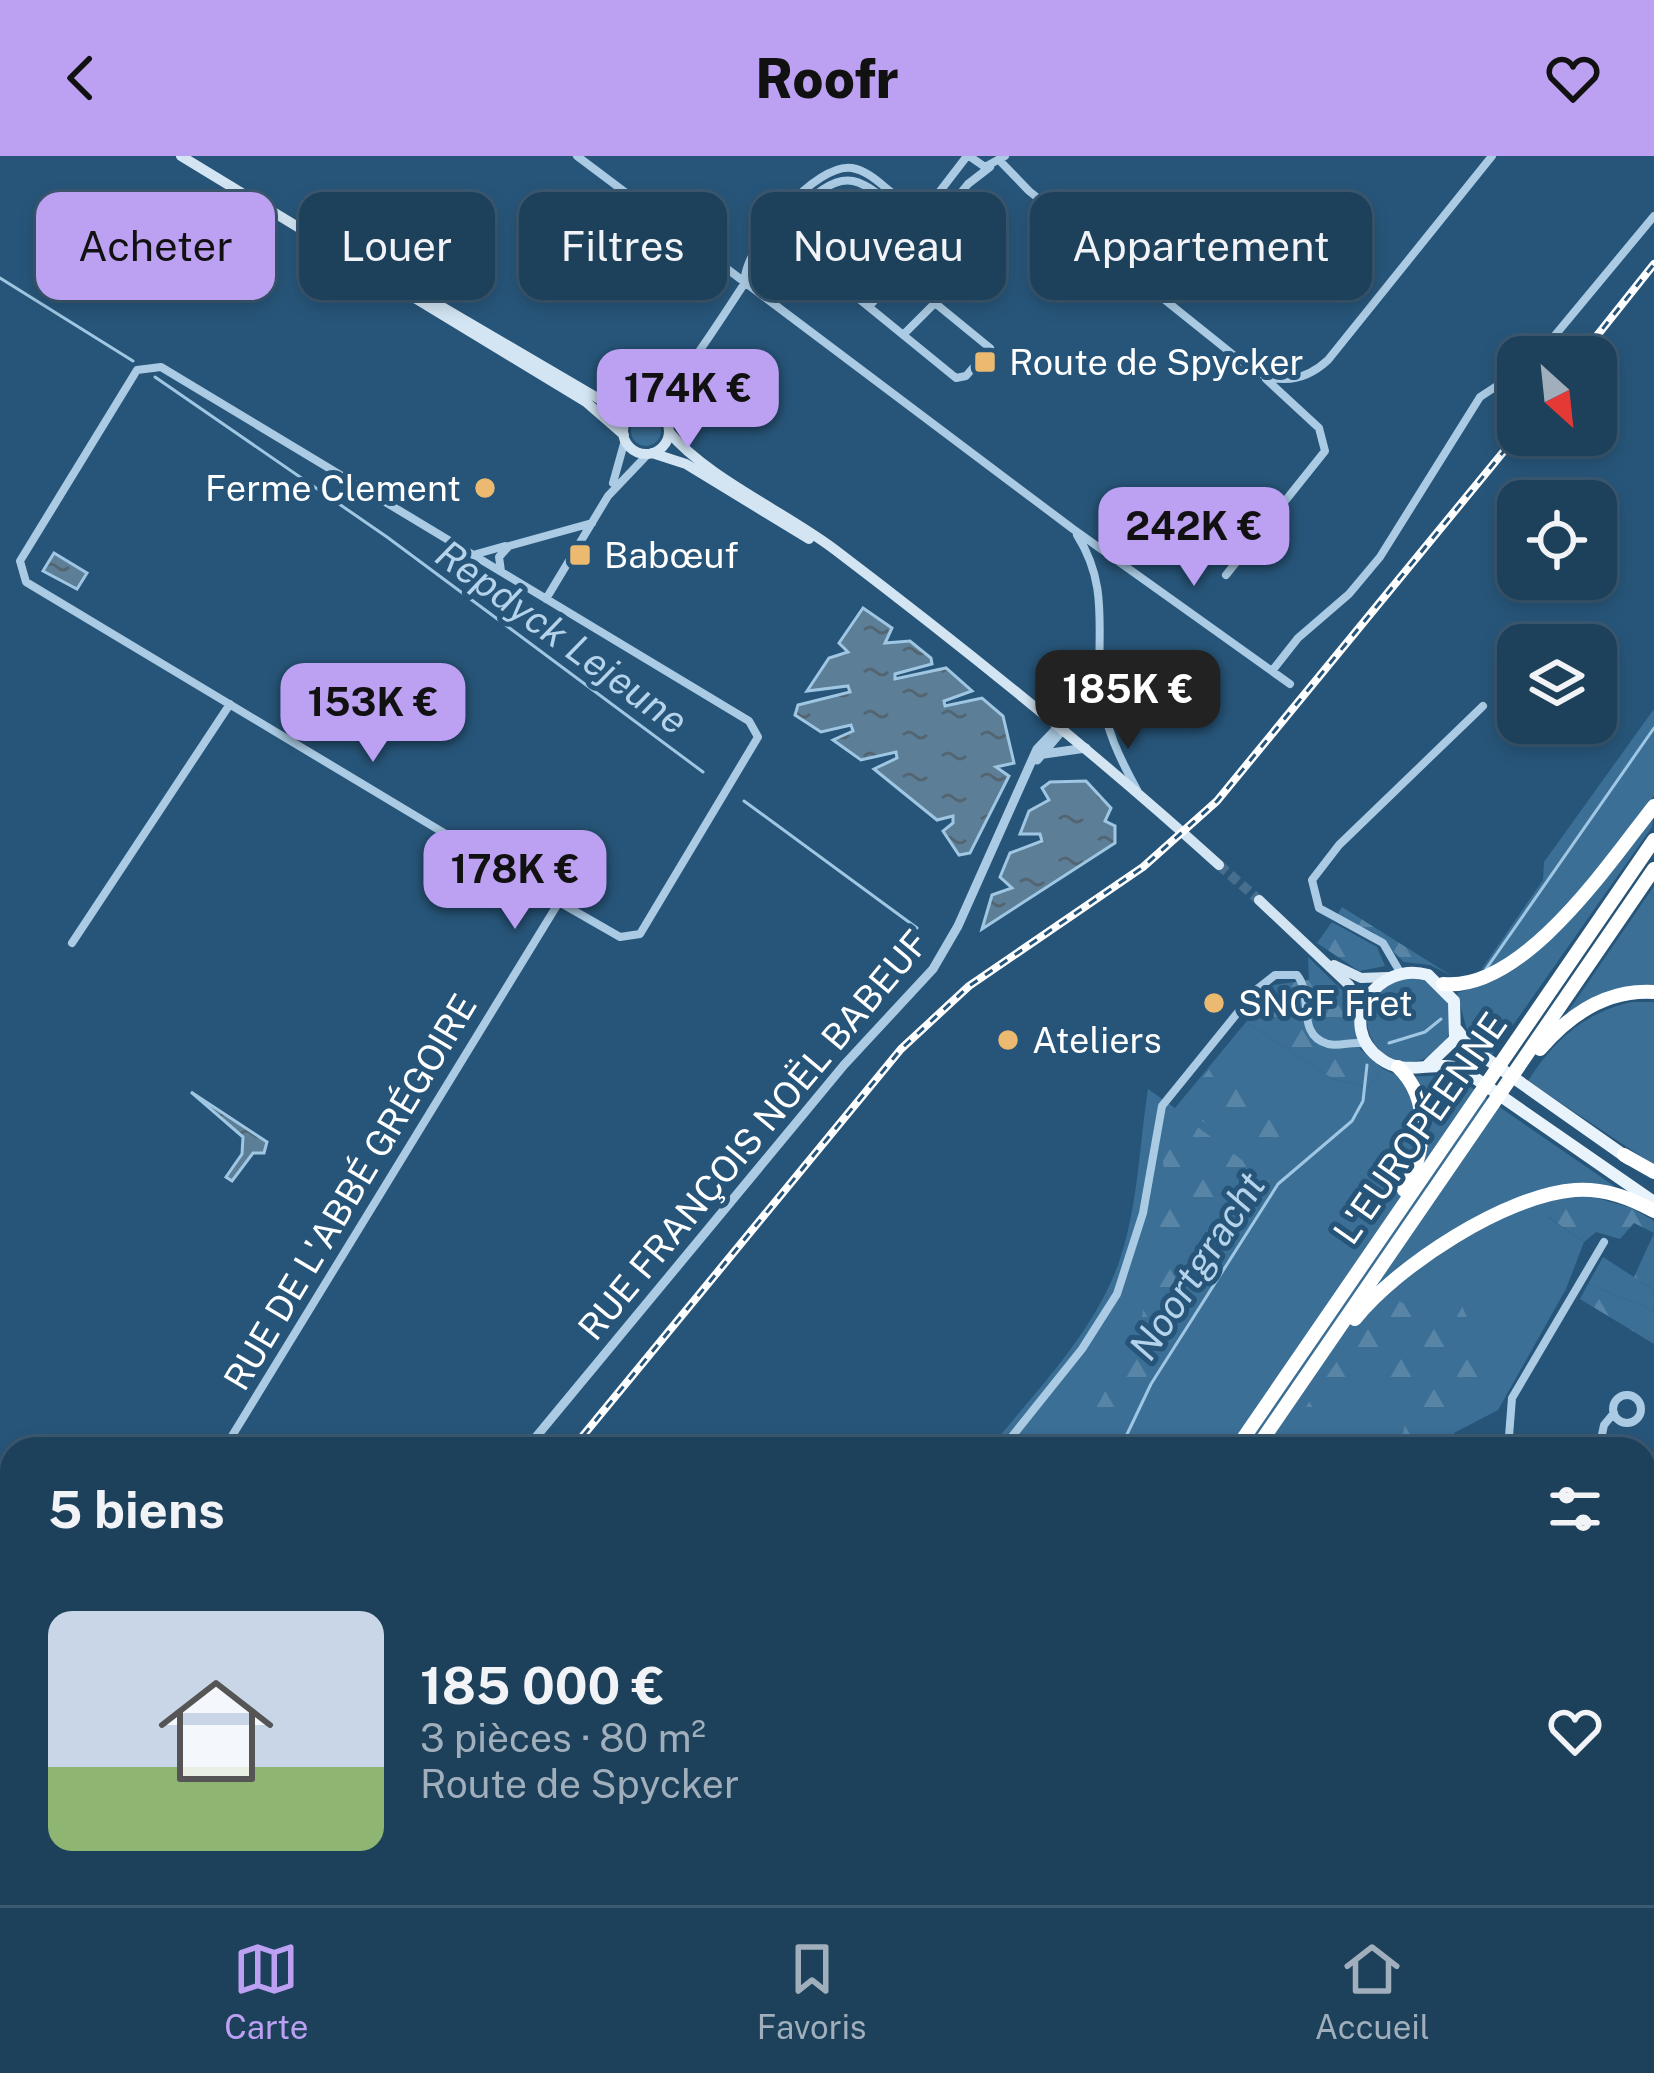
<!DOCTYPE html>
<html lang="fr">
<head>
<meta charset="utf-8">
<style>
  body { margin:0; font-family:"Public Sans",sans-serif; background:#2a4b64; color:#f1f3f6; height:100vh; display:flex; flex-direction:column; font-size:45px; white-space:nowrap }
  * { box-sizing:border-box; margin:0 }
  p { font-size:39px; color:#a0afbb }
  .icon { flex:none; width:66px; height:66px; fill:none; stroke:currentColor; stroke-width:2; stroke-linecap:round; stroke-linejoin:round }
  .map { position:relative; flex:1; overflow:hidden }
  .sheet { position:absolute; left:0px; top:1281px; width:1656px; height:468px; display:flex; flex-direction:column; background:#1d405b; border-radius:36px 36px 0 0; box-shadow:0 6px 18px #0003,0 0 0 3px #3b5971 }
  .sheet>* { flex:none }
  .guide { position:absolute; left:36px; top:36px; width:1584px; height:108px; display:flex; gap:24px }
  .needle { width:78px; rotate:153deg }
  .fabs { position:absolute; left:1497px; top:180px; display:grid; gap:24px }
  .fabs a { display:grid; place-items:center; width:120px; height:120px; border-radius:24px; background:#1d405b; box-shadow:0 6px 18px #0003,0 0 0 3px #3b5971; font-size:60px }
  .price { position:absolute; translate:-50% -102px; padding:0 27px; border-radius:24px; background:#bca0f2; color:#111; font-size:39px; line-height:78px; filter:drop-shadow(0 3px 6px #0008) }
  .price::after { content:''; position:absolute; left:50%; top:72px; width:36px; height:27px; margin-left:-18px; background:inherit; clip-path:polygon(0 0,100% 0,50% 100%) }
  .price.on { background:#222; color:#fff }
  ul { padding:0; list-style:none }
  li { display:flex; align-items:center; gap:36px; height:300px; padding:0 48px }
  li span { display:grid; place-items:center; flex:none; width:336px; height:240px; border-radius:24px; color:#555 }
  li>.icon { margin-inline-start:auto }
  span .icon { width:144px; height:144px; fill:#fffc; stroke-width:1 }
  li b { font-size:51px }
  h2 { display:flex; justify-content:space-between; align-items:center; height:144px; padding:0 48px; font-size:51px }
  .pill { padding:0 42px; border-radius:24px; background:#1d405b; box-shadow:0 6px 18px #0003,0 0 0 3px #3b5971; font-size:42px; line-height:108px }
  .pill.on { background:#bca0f2; color:#111 }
  header { display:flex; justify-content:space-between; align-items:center; height:156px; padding:0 48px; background:#bca0f2; color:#111; font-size:54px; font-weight:800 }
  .tabs { display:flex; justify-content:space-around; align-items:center; height:168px; border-top:3px solid #3b5971; background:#1d405b; font-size:33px; color:#a0afbb }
  .tabs a { display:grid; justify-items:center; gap:6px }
  .tabs .on { color:#bca0f2 }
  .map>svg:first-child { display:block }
  .grass { fill:#3b6f96 }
  .forest { fill:url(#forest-firs) }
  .water { fill:url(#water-ripples); stroke:#9fc7e3; stroke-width:3 }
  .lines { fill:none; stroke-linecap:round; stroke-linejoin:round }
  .stream { stroke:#9fc7e3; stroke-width:3 }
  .secondary-tunnel { stroke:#476e8d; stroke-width:10; stroke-dasharray:10 5; stroke-linecap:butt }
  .minor { stroke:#aacbe3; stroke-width:8 }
  .tertiary { stroke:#aacbe3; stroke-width:9 }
  .secondary { stroke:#d3e5f3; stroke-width:10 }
  .primary { stroke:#e9f3fc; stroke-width:12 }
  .motorway { stroke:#fff; stroke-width:14 }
  .rail-casing { stroke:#fff; stroke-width:8 }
  .rail { stroke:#275579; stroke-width:3; stroke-dasharray:9; stroke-linecap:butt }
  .poi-dot { fill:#ebb970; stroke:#275579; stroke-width:4.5 }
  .labels { text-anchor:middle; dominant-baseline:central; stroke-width:10; stroke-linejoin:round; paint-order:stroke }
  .poi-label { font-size:36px; fill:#fff; stroke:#275579; text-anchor:start }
  .street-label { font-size:36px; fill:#fff; stroke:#275579 }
  .water-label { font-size:39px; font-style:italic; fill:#b5d4eb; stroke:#275579 }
</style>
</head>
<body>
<header><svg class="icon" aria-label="back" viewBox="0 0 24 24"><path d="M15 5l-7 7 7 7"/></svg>Roofr<svg class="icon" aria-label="heart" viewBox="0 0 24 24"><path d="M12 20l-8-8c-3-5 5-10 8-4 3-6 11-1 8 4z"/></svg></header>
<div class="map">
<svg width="1654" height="1749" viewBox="0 0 1654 1749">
  <defs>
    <pattern id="forest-firs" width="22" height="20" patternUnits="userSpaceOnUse" patternTransform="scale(3)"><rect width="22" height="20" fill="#3b6f96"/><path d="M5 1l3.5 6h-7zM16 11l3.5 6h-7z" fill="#5885a6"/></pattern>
    <pattern id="water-ripples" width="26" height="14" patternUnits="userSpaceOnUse" patternTransform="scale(3)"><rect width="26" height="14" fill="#5c7e97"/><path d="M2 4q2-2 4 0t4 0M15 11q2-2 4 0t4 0" fill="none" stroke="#546572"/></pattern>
  </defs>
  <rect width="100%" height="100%" fill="#275579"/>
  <path class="grass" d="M631 275a15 15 0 1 1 30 0a15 15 0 1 1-30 0Z
    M1654 553V640C1618 685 1537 804 1481 814L1543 724 1544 706Z
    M1654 656 1652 671 1492 899 1469 882 1457 837C1544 810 1596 722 1654 656Z
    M1654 730V831L1563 863Z
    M1367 864a42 42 0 1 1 84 0a42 42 0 1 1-84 0Z
    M1632 846H1654V1009L1528 925C1553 885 1585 856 1632 846Z
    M1246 866 1333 923 1368 931 1383 913 1401 921 1453 919 1617 1032 1569 1043 1548 1061 1584 1086 1566 1133 1498 1254 1454 1277 1453 1293H989C1035 1236 1092 1179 1118 1109 1138 1053 1139 991 1148 933L1175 952Z
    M1603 1101 1654 1134V1155L1588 1128Z
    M1644 1697 1652 1741H1629L1620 1749H1549L1548 1737H1644Z
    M633 1737H1074L1066 1749H624Z"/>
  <path class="forest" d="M1342 751 1452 820 1430 809 1404 806 1373 776 1336 761Z
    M1332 766 1377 791 1385 810 1359 815 1317 787Z
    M1308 801 1351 843 1359 892 1383 913 1368 931 1333 923 1246 866 1253 858 1247 852 1274 829 1309 824Z
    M1218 903 1294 956 1296 976 1275 1020 1180 948Z
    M1176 955 1269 1024 1156 1201 1112 1293H1074L1141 1169 1157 1055 1168 1036 1161 994Z
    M1586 1039 1632 1052 1654 1065V1134L1634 1121 1654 1077 1634 1067 1620 1083 1596 1076 1584 1086 1547 1060 1569 1043Z
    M1588 1128 1654 1155V1188L1580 1143Z
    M1392 1138 1402 1147 1439 1139 1459 1143 1494 1223 1468 1238 1467 1256 1446 1265V1293H1396C1419 1254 1393 1234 1374 1200L1299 1293H1277L1366 1163Z
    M704 1737H775L790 1749H702L708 1741Z"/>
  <path class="water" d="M54 397 87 417 77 433 43 415Z
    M863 452 892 472 885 487 910 485 931 502 932 508 895 518V523L946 512 972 535 944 545 945 550 982 542 1003 560 1014 607 996 611 1009 620 970 697 959 699 943 675 953 667V660L937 664 874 613 897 602 896 596 861 604 833 584 853 575 851 569 821 576 795 559 798 549 850 536 848 530 807 535 829 502 848 496 839 487Z
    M1086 625 1111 652 1105 665 1115 670V687L982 773 992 739 1012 732 1000 721 1010 697 1042 685 1040 678H1020L1029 655 1049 644 1042 632 1050 626Z
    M191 936 267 986 264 997H253L232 1025 226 1021 242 998 243 981Z
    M1644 1604 1654 1605 1649 1653 1654 1671V1749L1644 1697Z"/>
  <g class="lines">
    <path class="stream" d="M0 122 133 205
      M155 221 387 381 703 616
      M744 645 917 772
      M1486 813 1654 572
      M1389 887 1425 876 1441 863
      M1120 1293 1151 1228 1278 1028 1352 965 1363 945 1367 909
      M877 1749 887 1737"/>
    <path class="secondary-tunnel" d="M1219 709 1259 744"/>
    <path class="minor" d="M577 0 1073 373 1290 528
      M969 0 985 11 1005 0
      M1001 6 1029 35 1251 213C1279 229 1304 226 1328 204L1492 0
      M772 72 956 222 966 220 990 192 935 147 904 178
      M745 121C748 88 816 6 852 12 874 16 888 38 908 47L931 38
      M869 151 968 28 990 11
      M1537 201 1654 60
      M646 253C703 224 790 12 853 25 875 30 897 55 914 69L967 0
      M667 266 679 228
      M613 327 625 284
      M1077 379C1111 432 1095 479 1101 536 1105 572 1120 603 1137 634
      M473 399 505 390
      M501 415 499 401 509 390 592 367
      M1226 419 1325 295 1319 272 1266 223
      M546 443 608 340 648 298
      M1272 515 1298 482 1349 438 1380 401 1480 241 1518 216
      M72 787 230 548
      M1400 816 1383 787 1319 752 1312 724 1339 689 1483 550
      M1613 1253a14 14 0 1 1 28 0a14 14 0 1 1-28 0Z
      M224 1293 559 746 620 781 640 778 758 581 749 565 161 211 137 214 20 405 26 426 559 746
      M1002 1293 1082 1193 1117 1138 1143 1057 1162 950 1256 834 1275 819H1297C1314 839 1295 879 1328 888 1341 891 1354 884 1367 888
      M1508 1293 1512 1242 1604 1086
      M1599 1293 1604 1269 1614 1257
      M1644 1329 1654 1332
      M1644 1422 1654 1421
      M1644 1500 1654 1503
      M1644 1528 1654 1525
      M1323 1737 1330 1749
      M1540 1737 1541 1749
      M163 1749 167 1737
      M638 1749 648 1737"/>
    <path class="tertiary" d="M1044 598 1086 592
      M1037 604 1064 572
      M526 1293 844 909 933 813 958 770 1037 593 1060 569
      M0 1511 12 1516
      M1644 1578H1654
      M1187 1748 1227 1737"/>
    <path class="secondary" d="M181 0 586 246 624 279
      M333 87 601 244 636 255
      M623 275a23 23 0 1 1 46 0a23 23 0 1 1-46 0Z
      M669 276C706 321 785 356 834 393 967 494 1095 597 1219 709
      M652 297 686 308 809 383
      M1259 744 1349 829 1362 853
      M1334 809 1361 822 1388 821"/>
    <path class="primary" d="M1457 874 1470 891 1629 1003
      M1428 909 1455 883 1454 845 1428 819C1377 804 1333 869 1381 903 1406 922 1434 903 1462 913L1654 1046"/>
    <path class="motorway" d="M1443 828C1523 836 1609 707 1654 650
      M1540 893C1569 859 1607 833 1654 836
      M1398 911C1432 943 1426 997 1404 1034
      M1624 999 1654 1016
      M1355 1163C1397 1110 1506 1039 1575 1034 1603 1032 1629 1041 1654 1055
      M1236 1293 1654 684
      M1256 1293 1654 713
      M1184 1737 1186 1747
      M915 1749 924 1737
      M936 1749 945 1737"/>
    <defs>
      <path id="rail" d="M1580 201 1654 108
        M572 1293 901 893 969 830 1143 711 1217 645 1518 278
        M216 1749 224 1737"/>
    </defs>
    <use href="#rail" class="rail-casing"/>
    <use href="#rail" class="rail"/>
  </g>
  <g class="poi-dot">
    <rect x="973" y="194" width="24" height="24" rx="6"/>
    <circle cx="485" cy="332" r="12"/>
    <rect x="568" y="387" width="24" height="24" rx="6"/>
    <circle cx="1214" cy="847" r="12"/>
    <circle cx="1008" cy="884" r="12"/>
  </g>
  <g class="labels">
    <g class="poi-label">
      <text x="1009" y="206">Route de Spycker</text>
      <text x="461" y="332" text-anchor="end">Ferme Clement</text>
      <text x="604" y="399">Babœuf</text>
      <text x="1238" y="847">SNCF Fret</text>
      <text x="1032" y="884">Ateliers</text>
    </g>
    <g class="street-label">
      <text transform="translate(1420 972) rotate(-55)">L'EUROPÉENNE</text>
      <text transform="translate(753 979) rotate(-50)">RUE FRANÇOIS NOËL BABEUF</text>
      <text transform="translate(350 1036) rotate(-59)">RUE DE L'ABBÉ GRÉGOIRE</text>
    </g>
    <g class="water-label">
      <text transform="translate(562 481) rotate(36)">Repdyck Lejeune</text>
      <text transform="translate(1197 1110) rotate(-57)">Noortgracht</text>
    </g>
  </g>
</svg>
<div class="fabs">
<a><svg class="needle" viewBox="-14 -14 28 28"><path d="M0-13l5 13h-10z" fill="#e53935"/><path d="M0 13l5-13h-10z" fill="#a0afbb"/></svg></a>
<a><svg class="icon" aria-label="locate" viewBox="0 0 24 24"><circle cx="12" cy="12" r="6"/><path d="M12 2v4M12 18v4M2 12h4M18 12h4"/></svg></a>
<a><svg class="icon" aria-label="layers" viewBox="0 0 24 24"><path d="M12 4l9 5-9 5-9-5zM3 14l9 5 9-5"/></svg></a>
</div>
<b class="price" style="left:688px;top:295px">174K €</b>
<b class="price" style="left:1194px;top:433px">242K €</b>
<b class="price on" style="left:1128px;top:596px">185K €</b>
<b class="price" style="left:373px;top:609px">153K €</b>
<b class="price" style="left:515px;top:776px">178K €</b>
<div class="guide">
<a class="pill on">Acheter</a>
<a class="pill">Louer</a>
<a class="pill">Filtres</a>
<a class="pill">Nouveau</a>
<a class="pill">Appartement</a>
</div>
<section class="sheet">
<h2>5 biens<svg class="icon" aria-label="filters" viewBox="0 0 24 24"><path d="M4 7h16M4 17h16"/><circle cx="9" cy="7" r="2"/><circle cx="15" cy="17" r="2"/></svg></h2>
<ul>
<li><span style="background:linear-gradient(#c9d6e8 65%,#8fb573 0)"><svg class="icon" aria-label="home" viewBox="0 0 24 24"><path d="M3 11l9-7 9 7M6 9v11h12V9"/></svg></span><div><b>185 000 €</b><p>3 pièces · 80 m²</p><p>Route de Spycker</p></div><svg class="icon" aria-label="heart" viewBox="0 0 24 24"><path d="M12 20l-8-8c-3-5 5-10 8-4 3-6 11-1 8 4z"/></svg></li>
</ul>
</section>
</div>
<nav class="tabs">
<a class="on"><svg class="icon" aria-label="map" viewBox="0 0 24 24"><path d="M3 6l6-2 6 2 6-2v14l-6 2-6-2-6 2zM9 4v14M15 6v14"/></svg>Carte</a>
<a><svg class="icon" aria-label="saved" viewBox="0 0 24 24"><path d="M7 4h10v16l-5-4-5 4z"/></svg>Favoris</a>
<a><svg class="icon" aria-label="home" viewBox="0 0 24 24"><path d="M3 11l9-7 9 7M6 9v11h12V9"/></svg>Accueil</a>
</nav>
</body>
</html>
